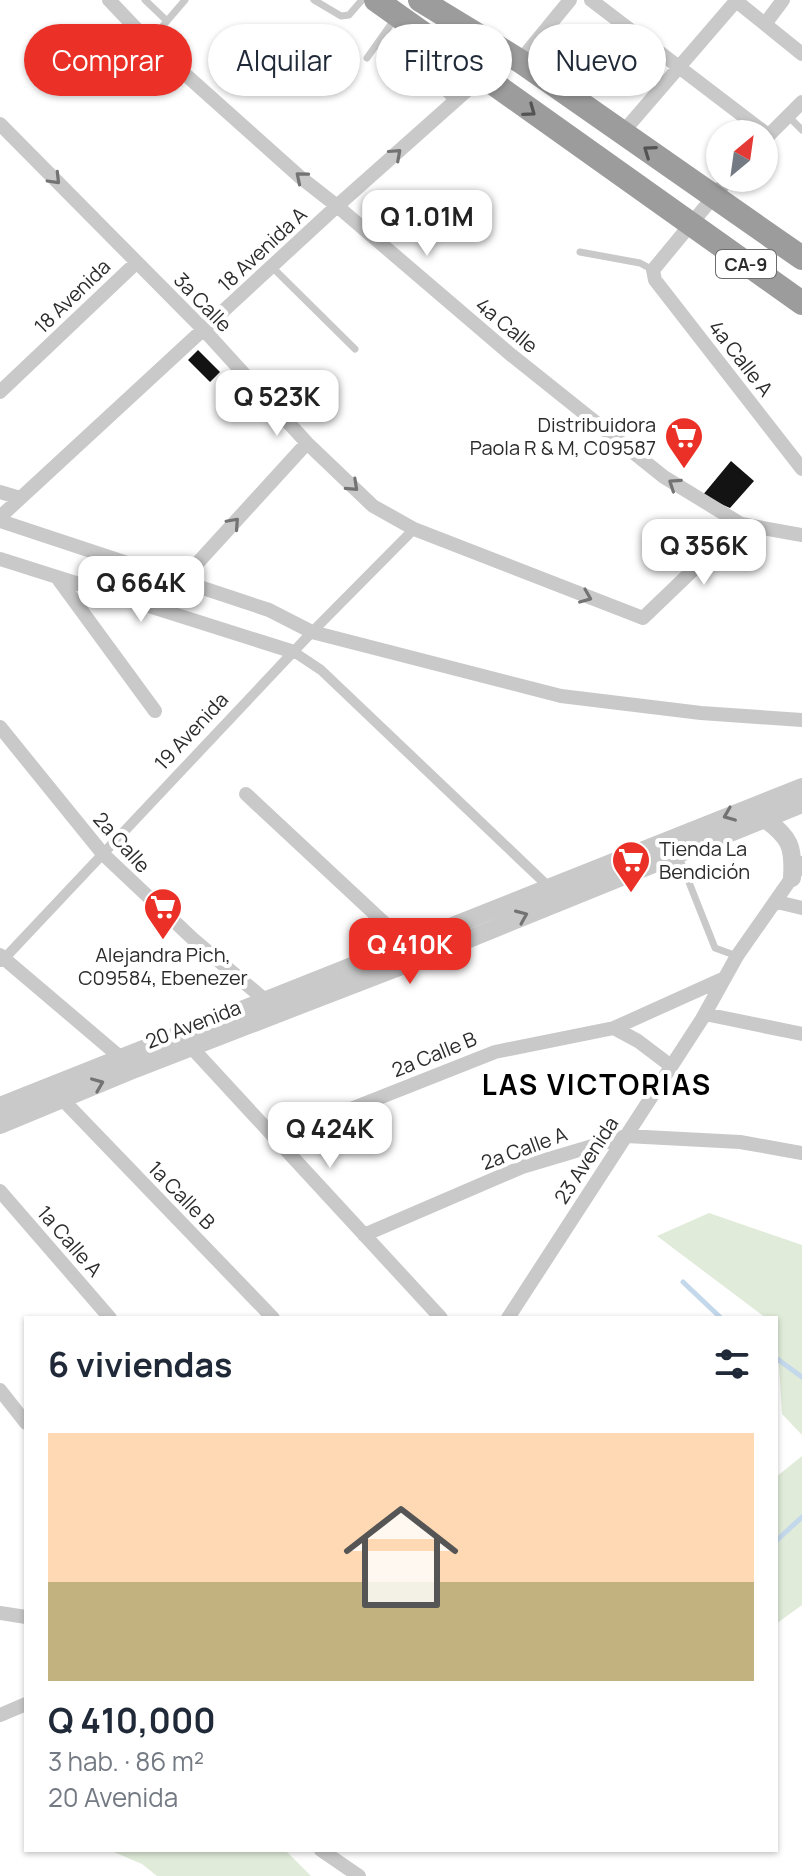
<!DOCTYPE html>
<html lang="es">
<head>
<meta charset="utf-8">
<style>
  body { margin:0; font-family:Manrope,sans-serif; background:#f2f2f3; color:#1f2937; height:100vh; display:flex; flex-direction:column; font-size:30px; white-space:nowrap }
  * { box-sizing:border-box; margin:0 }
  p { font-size:26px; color:#747a83 }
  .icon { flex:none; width:44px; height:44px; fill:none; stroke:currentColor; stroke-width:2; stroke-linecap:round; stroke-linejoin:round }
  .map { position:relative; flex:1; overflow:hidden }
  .details { position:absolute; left:24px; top:1316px; width:754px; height:536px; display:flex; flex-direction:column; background:#fff; border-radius:0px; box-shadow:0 2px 6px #0004 }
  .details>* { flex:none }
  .guide { position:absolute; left:24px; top:24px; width:754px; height:72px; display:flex; gap:16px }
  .needle { width:52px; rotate:29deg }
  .buttons { position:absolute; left:706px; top:120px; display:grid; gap:16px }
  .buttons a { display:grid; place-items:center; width:72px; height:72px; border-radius:50%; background:#fff; box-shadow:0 2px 6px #0004; font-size:40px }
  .price { position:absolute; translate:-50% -68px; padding:0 18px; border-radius:16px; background:#fff; color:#222; font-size:26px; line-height:52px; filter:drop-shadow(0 2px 4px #0008) }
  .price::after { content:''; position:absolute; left:50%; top:48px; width:24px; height:18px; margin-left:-12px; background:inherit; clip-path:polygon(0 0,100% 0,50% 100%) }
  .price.on { background:#eb3027; color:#fff }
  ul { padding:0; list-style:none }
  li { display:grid; align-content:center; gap:16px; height:424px; padding:0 24px }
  li span { display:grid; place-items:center; height:248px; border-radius:0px; color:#555 }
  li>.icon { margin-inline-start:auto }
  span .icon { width:144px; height:144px; fill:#fffc; stroke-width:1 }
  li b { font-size:34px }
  h2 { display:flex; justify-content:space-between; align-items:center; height:96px; padding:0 24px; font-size:34px }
  .chip { padding:0 28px; border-radius:36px; background:#fff; box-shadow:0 2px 6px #0004; font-size:28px; line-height:72px }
  .chip.on { background:#eb3027; color:#fff }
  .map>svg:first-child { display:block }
  .green { fill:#e0ebd9 }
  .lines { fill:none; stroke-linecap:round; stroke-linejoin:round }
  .stream { stroke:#c4d8ec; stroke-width:5 }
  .building { fill:#131313 }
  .service { stroke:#c9c9c9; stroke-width:7 }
  .pedestrian { stroke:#c9c9c9; stroke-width:10 }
  .minor { stroke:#c9c9c9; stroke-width:14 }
  .tertiary { stroke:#c9c9c9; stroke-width:18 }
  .trunk { stroke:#9c9c9c; stroke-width:24 }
  .oneway { stroke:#535353 }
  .oneway2 { stroke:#737373 }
  .labels { text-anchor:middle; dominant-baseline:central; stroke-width:8; stroke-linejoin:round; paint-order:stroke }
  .shield { fill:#fff; stroke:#6b6b6b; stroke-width:2 }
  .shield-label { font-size:18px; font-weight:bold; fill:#2c2c2c }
  .street-label { font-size:20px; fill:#2c2c2c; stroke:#fff }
  .poi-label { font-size:20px; fill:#2c2c2c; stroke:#fff; text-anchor:end }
  .district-label { font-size:28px; font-weight:bold; letter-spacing:2px; fill:#000; stroke:#fff }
</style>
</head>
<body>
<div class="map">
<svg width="802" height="1876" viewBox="0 0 802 1876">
  <rect width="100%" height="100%" fill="#fff"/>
  <path class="green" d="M709 1213 802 1245V1435L782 1414 776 1318H766L657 1236Z
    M802 1456V1605L776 1624V1477Z
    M109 1850H285L311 1876H157L142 1864Z"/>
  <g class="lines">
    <path class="stream" d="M683 1282 721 1318
      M776 1358 802 1377
      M776 1541 802 1517"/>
  </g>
  <path class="building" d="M198 350 220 372 210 382 188 360Z
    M731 461 754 481 730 508 702 496Z"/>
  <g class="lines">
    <path class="service" d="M145 0 167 21
      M314 0 341 16 349 15 362 0
      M149 42 185 0
      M367 58 396 17
      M400 63 443 91 454 102
      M788 116 802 130
      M580 252 640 263 653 270
      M272 267 355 349
      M679 857 715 948 737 956"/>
    <path class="pedestrian" d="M294 652 321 670 550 888
      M1 962 312 632 414 529"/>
    <path class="minor" d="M109 0 149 42 300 177 337 206 510 354 664 477 741 524 802 535
      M591 0 768 135
      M735 0 802 54
      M765 24 783 0
      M520 61 570 0
      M0 124 204 330 307 443 373 506 414 529 643 618 741 524
      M623 132 736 1
      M764 140 802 102
      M729 178 653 270 655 280 802 469
      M0 392 136 263
      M0 492 20 498
      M0 517 337 206 482 77
      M0 521 269 610 312 632 561 696 701 713 802 720
      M0 559 294 652
      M59 580 155 711
      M182 580 307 443
      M0 727 103 854 193 939 265 1000
      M246 794 408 945
      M777 902 802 908
      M0 955 120 1057
      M705 1014 802 1034
      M614 1028 638 1041 671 1066
      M192 1048 441 1318
      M62 1099 273 1318
      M275 1139 495 1052 614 1028 725 978
      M0 1191 110 1318
      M364 1235 522 1167 626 1136 740 1142 802 1153
      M508 1318 702 1019 737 956 802 863
      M0 1390 26 1423
      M0 1613 26 1617
      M0 1715 26 1704
      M321 1850 359 1876"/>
    <path class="tertiary" d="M765 819C790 837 794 847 792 878
      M0 1106 802 787
      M0 1125 135 1069 422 958 802 804"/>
    <path class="trunk" d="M376 0 802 303
      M420 0 520 61 802 258"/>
  </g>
  <defs><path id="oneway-chevron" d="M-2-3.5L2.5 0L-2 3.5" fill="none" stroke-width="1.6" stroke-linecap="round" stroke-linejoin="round" transform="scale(2)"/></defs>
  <g class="oneway">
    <use href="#oneway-chevron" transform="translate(530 111) rotate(36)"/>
    <use href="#oneway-chevron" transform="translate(649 151) rotate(-145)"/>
  </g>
  <g class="oneway2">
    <use href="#oneway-chevron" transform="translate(396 154) rotate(-42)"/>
    <use href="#oneway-chevron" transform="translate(301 177) rotate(-140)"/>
    <use href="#oneway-chevron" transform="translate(55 179) rotate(46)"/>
    <use href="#oneway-chevron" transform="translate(674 484) rotate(-146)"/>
    <use href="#oneway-chevron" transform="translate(353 486) rotate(43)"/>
    <use href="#oneway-chevron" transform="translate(234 523) rotate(-48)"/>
    <use href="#oneway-chevron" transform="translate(586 597) rotate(22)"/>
    <use href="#oneway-chevron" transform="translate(729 815) rotate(158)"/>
    <use href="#oneway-chevron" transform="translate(522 916) rotate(-23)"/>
    <use href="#oneway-chevron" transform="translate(98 1084) rotate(-22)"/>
  </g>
  <defs>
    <symbol id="supermarket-pin" viewBox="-11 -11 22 30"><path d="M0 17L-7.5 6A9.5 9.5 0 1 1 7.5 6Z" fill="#eb3027" stroke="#fff"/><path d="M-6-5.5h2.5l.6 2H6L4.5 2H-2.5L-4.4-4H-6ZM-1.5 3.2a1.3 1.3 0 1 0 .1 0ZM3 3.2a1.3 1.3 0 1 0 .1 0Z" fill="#fff"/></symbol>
  </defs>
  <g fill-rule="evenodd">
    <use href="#supermarket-pin" x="662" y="414" width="44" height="60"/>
    <use href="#supermarket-pin" x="609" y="838" width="44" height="60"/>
    <use href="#supermarket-pin" x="141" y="885" width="44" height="60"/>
  </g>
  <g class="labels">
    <rect class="shield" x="716" y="250" width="60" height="28" rx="6"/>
    <g class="shield-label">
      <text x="746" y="264">CA-9</text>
    </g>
    <g class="street-label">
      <text transform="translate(262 249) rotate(-43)">18 Avenida A</text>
      <text transform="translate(72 296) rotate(-44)">18 Avenida</text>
      <text transform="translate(203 302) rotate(46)">3a Calle</text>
      <text transform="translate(507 325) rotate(40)">4a Calle</text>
      <text transform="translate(741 358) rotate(52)">4a Calle A</text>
      <text transform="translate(191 731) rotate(-47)">19 Avenida</text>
      <text transform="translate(122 842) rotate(48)">2a Calle</text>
      <text transform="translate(193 1024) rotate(-21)">20 Avenida</text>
      <text transform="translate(434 1054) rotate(-22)">2a Calle B</text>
      <text transform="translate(524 1148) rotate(-20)">2a Calle A</text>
      <text transform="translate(586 1160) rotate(-57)">23 Avenida</text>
      <text transform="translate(182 1195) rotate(46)">1a Calle B</text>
      <text transform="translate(70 1241) rotate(49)">1a Calle A</text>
    </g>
    <g class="poi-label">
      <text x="656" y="424">Distribuidora<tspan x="656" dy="23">Paola R &amp; M, C09587</tspan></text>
      <text x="659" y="848" text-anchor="start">Tienda La<tspan x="659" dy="23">Bendición</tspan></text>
      <text x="163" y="954" text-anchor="middle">Alejandra Pich,<tspan x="163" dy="23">C09584, Ebenezer</tspan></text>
    </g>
    <g class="district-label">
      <text x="597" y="1084">LAS VICTORIAS</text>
    </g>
  </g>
</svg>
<div class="buttons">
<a><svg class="needle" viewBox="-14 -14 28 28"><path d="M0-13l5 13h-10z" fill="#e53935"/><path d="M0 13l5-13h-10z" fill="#747a83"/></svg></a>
</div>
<b class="price" style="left:427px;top:258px">Q 1.01M</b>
<b class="price" style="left:277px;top:438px">Q 523K</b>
<b class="price" style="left:704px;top:587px">Q 356K</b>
<b class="price" style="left:141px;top:624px">Q 664K</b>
<b class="price on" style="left:410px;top:986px">Q 410K</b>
<b class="price" style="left:330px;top:1170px">Q 424K</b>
<div class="guide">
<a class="chip on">Comprar</a>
<a class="chip">Alquilar</a>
<a class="chip">Filtros</a>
<a class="chip">Nuevo</a>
</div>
<section class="details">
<h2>6 viviendas<svg class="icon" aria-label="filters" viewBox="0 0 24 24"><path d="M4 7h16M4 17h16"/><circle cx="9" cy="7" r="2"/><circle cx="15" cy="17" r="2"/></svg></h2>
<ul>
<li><span style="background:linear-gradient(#ffd9b3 60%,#c2b280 0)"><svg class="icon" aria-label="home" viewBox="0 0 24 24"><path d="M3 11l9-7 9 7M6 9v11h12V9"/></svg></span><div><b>Q 410,000</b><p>3 hab. · 86 m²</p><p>20 Avenida</p></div></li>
</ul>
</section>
</div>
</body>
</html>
